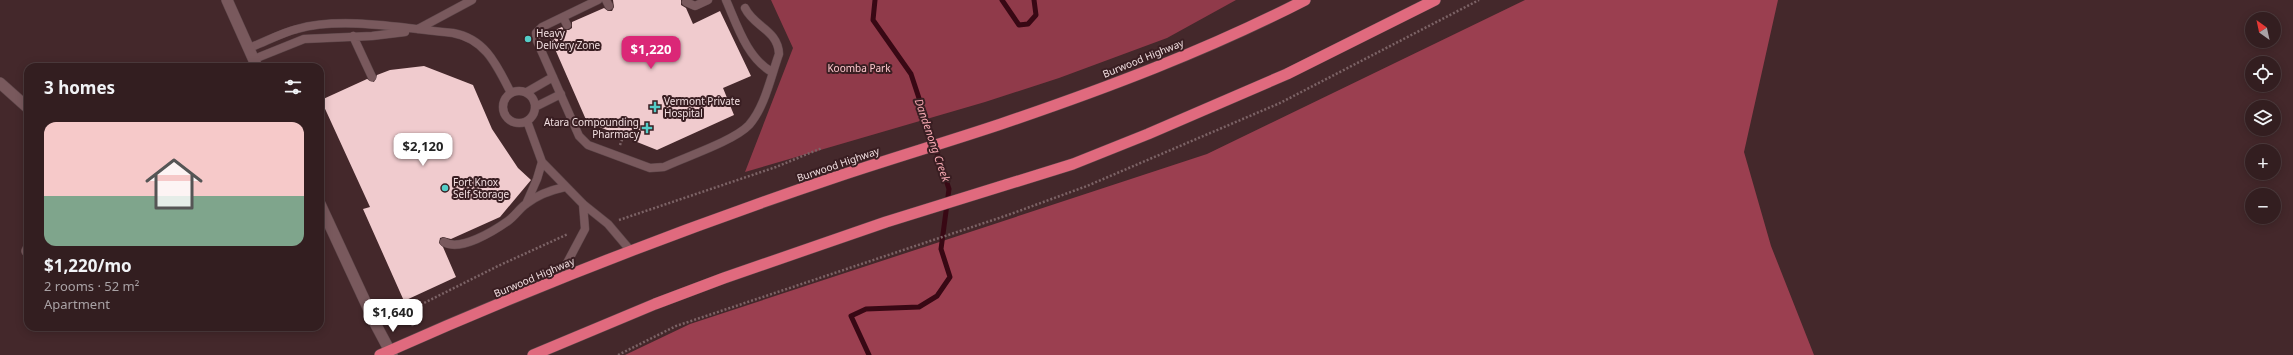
<!DOCTYPE html>
<html lang="en">
<head>
<meta charset="utf-8">
<style>
  body { margin:0; font-family:"Noto Sans",sans-serif; background:#3b2729; color:#f1f3f6; height:100vh; display:flex; flex-direction:column; font-size:15px; white-space:nowrap }
  * { box-sizing:border-box; margin:0 }
  p { font-size:13px; color:#a9a2a5 }
  .icon { flex:none; width:22px; height:22px; fill:none; stroke:currentColor; stroke-width:2; stroke-linecap:round; stroke-linejoin:round }
  .map { position:relative; flex:1; overflow:hidden }
  .details { position:absolute; left:24px; top:63px; width:300px; height:268px; display:flex; flex-direction:column; background:#331e20; border-radius:12px; box-shadow:0 2px 10px #0003,0 0 0 1px #4e3c3e }
  .details>* { flex:none }
  .needle { width:26px; rotate:327deg }
  .buttons { position:absolute; left:2245px; top:12px; display:grid; gap:8px }
  .buttons a { display:grid; place-items:center; width:36px; height:36px; border-radius:50%; background:#331e20; box-shadow:0 2px 10px #0003,0 0 0 1px #4e3c3e; font-size:20px }
  .price { position:absolute; translate:-50% -34px; padding:0 9px; border-radius:8px; background:#fff; color:#222; font-size:13px; line-height:26px; filter:drop-shadow(0 1px 2px #0008) }
  .price::after { content:''; position:absolute; left:50%; top:24px; width:12px; height:9px; margin-left:-6px; background:inherit; clip-path:polygon(0 0,100% 0,50% 100%) }
  .price.current { background:#db2777; color:#fff }
  ul { padding:0; list-style:none }
  li { display:grid; align-content:center; gap:8px; height:212px; padding:0 20px }
  li+li { border-top:1px solid #4e3c3e }
  li span { display:grid; place-items:center; height:124px; border-radius:12px; color:#555 }
  li>.icon { margin-inline-start:auto }
  span .icon { width:72px; height:72px; fill:#fffc; stroke-width:1 }
  li b { font-size:17px }
  h2 { display:flex; justify-content:space-between; align-items:center; height:48px; padding:0 20px; font-size:17px }
  .map>svg:first-child { display:block }
  .green { fill:#903a4a }
  .forest { fill:#9b3f50 }
  .lines { fill:none; stroke-linecap:round; stroke-linejoin:round }
  .stream { stroke:#380814; stroke-width:5 }
  .building { fill:#f0cbce }
  .service-casing { stroke:#5d4649; stroke-width:9 }
  .minor-casing { stroke:#5d4649; stroke-width:12 }
  .trunk-casing { stroke:#5d4649; stroke-width:12 }
  .path { stroke:#7c6366; stroke-width:2.5; stroke-dasharray:2 2; stroke-linecap:butt }
  .service { stroke:#79595d; stroke-width:8 }
  .minor { stroke:#79595d; stroke-width:11 }
  .trunk { stroke:#e06a7e; stroke-width:11 }
  .poi-dot { fill:#54cdc8; stroke:#391e22; stroke-width:1.5 }
  .labels { text-anchor:middle; dominant-baseline:central; stroke-width:4; stroke-linejoin:round; paint-order:stroke }
  .poi-label { font-size:10px; fill:#f1dee0; stroke:#391e22; text-anchor:start }
  .street-label { font-size:10px; fill:#f1dee0; stroke:#391e22 }
  .park-label { font-size:10px; fill:#fdc8cd; stroke:#391e22 }
  .water-label { font-size:11px; font-style:italic; fill:#f6a9b2; stroke:#391e22 }
</style>
</head>
<body>
<div class="map">
<svg width="2293" height="355" viewBox="0 0 2293 355">
  <rect width="100%" height="100%" fill="#44282b"/>
  <path class="green" d="M771 0H1236L1167 38 1059 78 985 102 745 172 793 48Z"/>
  <path class="forest" d="M1525 0H1778L1744 152 1771 246 1814 355H625L690 324 1207 154Z"/>
  <g class="lines">
    <path class="stream" d="M1002 0 1019 25 1028 24 1036 15 1034 0
      M869 355 851 316 866 309 919 307 937 296 950 277 941 249 949 189 911 74 873 20 875 0"/>
  </g>
  <path class="building" d="M613 0H681V5L686 8 693 24 720 11 751 76 723 88 734 115 657 150 587 122 548 33 562 27 564 30H569L572 28V22L604 8 608 11H612L614 7Z
    M424 66 473 85 492 129 518 168 531 180 500 217 451 239 443 237 440 238 439 243 443 247 456 277 404 301 363 209 370 207 321 100 367 79 374 82 377 75 390 70Z"/>
  <g class="lines">
    <defs>
      <path id="service" d="M598 0 542 27 536 33 537 41 579 136 588 145 650 168 664 167C685 157 734 141 749 125 765 107 771 76 779 54 778 30 754 27 745 8
        M606 0 609 6
        M726 0C737 25 747 58 772 72
        M686 2 695 6 708 0
        M563 17 567 25
        M418 29 472 0
        M353 36 372 77
        M249 48C265 42 281 33 297 29 343 16 407 29 453 33 486 39 497 66 511 93
        M254 59 304 39 372 36 405 32
        M503 107a16 16 0 1 1 32 0a16 16 0 1 1-32 0Z
        M527 92 553 77
        M535 107 561 94
        M527 121 542 162 583 204 608 224 630 250
        M526 204 537 179 542 162
        M444 242C460 252 494 231 508 221 515 216 519 209 526 204 537 195 551 190 565 187
        M558 280 585 229 583 204"/>
      <path id="minor" d="M227 0 257 67
        M0 83 28 108
        M320 204 376 325 392 355
        M27 251 28 249"/>
      <path id="trunk" d="M380 355C530 288 684 228 839 176 893 158 947 142 1001 124 1104 89 1208 50 1305 0
        M533 355 655 304 724 278 886 222 1073 164 1148 134 1287 74 1435 0"/>
    </defs>
    <use href="#service" class="service-casing"/>
    <use href="#minor" class="minor-casing"/>
    <use href="#trunk" class="trunk-casing"/>
    <path class="path" d="M620 145 623 137
      M619 220 776 167 822 148
      M413 326 406 312 498 266 568 234
      M618 355 676 326 1008 215 1087 186 1280 103 1479 0"/>
    <use href="#service" class="service"/>
    <use href="#minor" class="minor"/>
    <use href="#trunk" class="trunk"/>
  </g>
  <g class="poi-dot">
    <circle cx="528" cy="39" r="4"/>
    <path d="M653 101h4v4h4v4h-4v4h-4v-4h-4v-4h4z"/>
    <path d="M645 122h4v4h4v4h-4v4h-4v-4h-4v-4h4z"/>
    <circle cx="445" cy="188" r="4"/>
  </g>
  <g class="labels">
    <g class="poi-label">
      <text x="536" y="33">Heavy<tspan x="536" dy="12">Delivery Zone</tspan></text>
      <text x="664" y="101">Vermont Private<tspan x="664" dy="12">Hospital</tspan></text>
      <text x="639" y="122" text-anchor="end">Atara Compounding<tspan x="639" dy="12">Pharmacy</tspan></text>
      <text x="453" y="182">Fort Knox<tspan x="453" dy="12">Self Storage</tspan></text>
    </g>
    <g class="street-label">
      <text transform="translate(1143 58) rotate(-22)">Burwood Highway</text>
      <text transform="translate(838 164) rotate(-19)">Burwood Highway</text>
      <text transform="translate(534 277) rotate(-23)">Burwood Highway</text>
    </g>
    <g class="park-label">
      <text x="859" y="68">Koomba Park</text>
    </g>
    <g class="water-label">
      <text transform="translate(933 140) rotate(71)">Dandenong Creek</text>
    </g>
  </g>
</svg>
<div class="buttons">
<a><svg class="needle" viewBox="-14 -14 28 28"><path d="M0-13l5 13h-10z" fill="#e53935"/><path d="M0 13l5-13h-10z" fill="#a9a2a5"/></svg></a>
<a><svg class="icon" aria-label="locate" viewBox="0 0 24 24"><circle cx="12" cy="12" r="6"/><path d="M12 2v4M12 18v4M2 12h4M18 12h4"/></svg></a>
<a><svg class="icon" aria-label="layers" viewBox="0 0 24 24"><path d="M12 4l9 5-9 5-9-5zM3 14l9 5 9-5"/></svg></a>
<a>+</a>
<a>−</a>
</div>
<b class="price current" style="left:651px;top:70px">$1,220</b>
<b class="price" style="left:423px;top:167px">$2,120</b>
<b class="price" style="left:393px;top:333px">$1,640</b>
<section class="details">
<h2>3 homes<svg class="icon" aria-label="filters" viewBox="0 0 24 24"><path d="M4 7h16M4 17h16"/><circle cx="9" cy="7" r="2"/><circle cx="15" cy="17" r="2"/></svg></h2>
<ul>
<li><span style="background:linear-gradient(#f6c9c9 60%,#7fa58c 0)"><svg class="icon" aria-label="home" viewBox="0 0 24 24"><path d="M3 11l9-7 9 7M6 9v11h12V9"/></svg></span><div><b>$1,220/mo</b><p>2 rooms · 52 m²</p><p>Apartment</p></div></li>
</ul>
</section>
</div>
</body>
</html>
